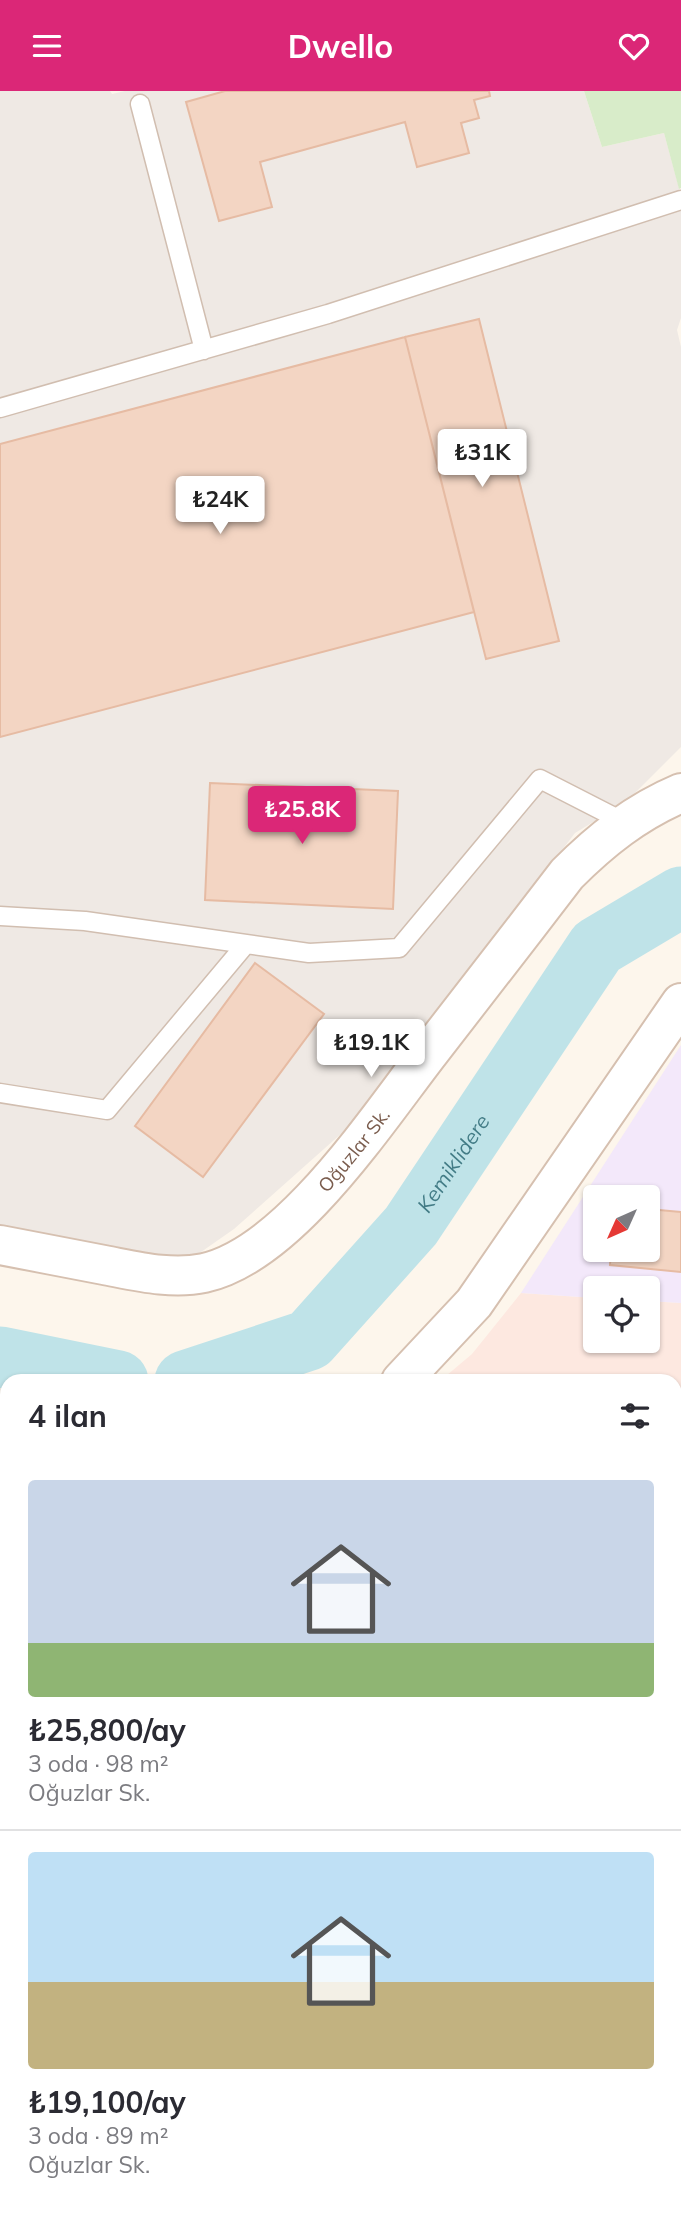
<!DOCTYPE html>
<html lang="tr">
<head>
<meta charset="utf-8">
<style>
  body { margin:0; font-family:Mulish,sans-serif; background:#f7f7f7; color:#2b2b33; height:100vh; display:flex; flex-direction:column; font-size:26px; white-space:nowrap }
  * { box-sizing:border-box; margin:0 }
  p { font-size:23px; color:#7c7c81 }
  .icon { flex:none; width:38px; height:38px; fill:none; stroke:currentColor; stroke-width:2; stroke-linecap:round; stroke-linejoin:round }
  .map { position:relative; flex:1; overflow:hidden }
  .panel { position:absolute; left:0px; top:1283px; width:682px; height:842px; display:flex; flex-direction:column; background:#fff; border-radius:21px 21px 0 0; box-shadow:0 2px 5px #0004 }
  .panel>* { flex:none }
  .needle { width:46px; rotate:225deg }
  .tools { position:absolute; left:583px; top:1094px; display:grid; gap:14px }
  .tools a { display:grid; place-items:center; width:77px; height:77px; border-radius:7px; background:#fff; box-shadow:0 2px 5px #0004; font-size:35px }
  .price { position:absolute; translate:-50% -60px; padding:0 16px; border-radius:7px; background:#fff; color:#222; font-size:23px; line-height:46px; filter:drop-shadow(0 2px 4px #0008) }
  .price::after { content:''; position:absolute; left:50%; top:42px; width:21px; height:16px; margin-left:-10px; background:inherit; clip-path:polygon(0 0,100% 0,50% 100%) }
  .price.selected { background:#db2777; color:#fff }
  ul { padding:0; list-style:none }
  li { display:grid; align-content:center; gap:14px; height:371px; padding:0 28px }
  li+li { border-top:2px solid #e1e1e2 }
  li span { display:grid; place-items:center; height:217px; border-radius:7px; color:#555 }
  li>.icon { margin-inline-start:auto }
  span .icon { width:126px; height:126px; fill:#fffc; stroke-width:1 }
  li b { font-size:30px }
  h2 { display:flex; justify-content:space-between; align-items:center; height:84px; padding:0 28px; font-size:30px }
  header { display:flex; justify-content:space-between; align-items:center; height:91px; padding:0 28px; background:#db2777; color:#fff; font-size:32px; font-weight:700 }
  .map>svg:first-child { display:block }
  .commercial { fill:#fde8e0 }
  .industrial { fill:#efe9e4 }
  .education { fill:#f3e8fa; fill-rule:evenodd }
  .green { fill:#d8ecc9 }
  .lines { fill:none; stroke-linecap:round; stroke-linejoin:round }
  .river { stroke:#bfe3e8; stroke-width:61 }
  .building { fill:#f3d5c3; stroke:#e6bba3; stroke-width:2 }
  .lane-casing { stroke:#d1beb0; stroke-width:21 }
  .secondary-casing { stroke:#d6c0b0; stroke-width:42 }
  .lane { stroke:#fff; stroke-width:18 }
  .secondary { stroke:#fff; stroke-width:38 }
  .labels { text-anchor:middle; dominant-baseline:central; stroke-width:7; stroke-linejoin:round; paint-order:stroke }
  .street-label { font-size:19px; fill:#7a5c4d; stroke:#fffaf3 }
  .water-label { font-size:21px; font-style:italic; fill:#437c86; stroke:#fffaf3 }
</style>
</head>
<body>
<header><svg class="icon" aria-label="menu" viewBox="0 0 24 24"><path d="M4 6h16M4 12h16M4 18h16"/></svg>Dwello<svg class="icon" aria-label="heart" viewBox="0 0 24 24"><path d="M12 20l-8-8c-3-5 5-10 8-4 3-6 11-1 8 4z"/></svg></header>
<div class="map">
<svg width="681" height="2123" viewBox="0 0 681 2123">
  <rect width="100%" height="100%" fill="#fdf6ec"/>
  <path class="commercial" d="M521 1202 595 1207V1250H648V1210L681 1212V2016H676V1290H440L472 1263Z
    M0 1365 7 1366V1743L0 1739Z
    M0 1896 7 1901V2118H453L482 2123H0Z"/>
  <path class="industrial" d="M0 0H110L112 3 125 0H584L602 56 664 42 681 104V227L677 239 681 256V656L626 711 575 742 352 1033 234 1138 181 1175 0 1147Z"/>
  <path class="education" d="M681 954V1212L648 1210V1197H595V1207L521 1202ZM595 1106H648V1158H595Z"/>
  <path class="green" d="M584 0H681V97L679 98 664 42 602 56Z"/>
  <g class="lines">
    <g class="river">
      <path d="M0 1266 118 1290"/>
      <path id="s1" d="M185 1290 309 1249 411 1135 597 856 681 806"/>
    </g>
  </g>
  <path class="building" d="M225 0H489L490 5 474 9 479 27 461 32 469 62 417 76 405 31 260 71 272 116 219 130 186 11Z
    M479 228 559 550 486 568 405 246Z
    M405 246 474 521 0 646V353Z
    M210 692 398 700 393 818 205 809Z
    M255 872 324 923 203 1086 135 1035Z
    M648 1118 681 1121V1181L610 1174 611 1158H648Z
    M679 1404H681V1852L676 1851V1421Z
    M0 2053 7 2059V2118H72L78 2123H0Z"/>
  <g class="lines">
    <defs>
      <path id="lane" d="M140 13 204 259
        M0 317 328 223 681 109
        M0 825 85 830 309 862 399 857 540 688 626 732
        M0 1002 107 1019 246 853"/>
      <g id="secondary">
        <path id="s2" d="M0 1154C35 1161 69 1167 104 1174 136 1180 171 1189 204 1182 290 1163 378 1027 431 959 476 901 522 842 567 783 601 749 636 721 681 702"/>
        <path d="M401 1290 474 1212 681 912"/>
        <path d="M0 1352 7 1354"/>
        <path d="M0 1826 7 1831"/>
        <path d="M676 2104 681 2106"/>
      </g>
    </defs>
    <use href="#lane" class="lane-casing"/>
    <use href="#secondary" class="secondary-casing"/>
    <use href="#lane" class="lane"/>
    <use href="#secondary" class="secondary"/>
  </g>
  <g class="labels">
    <g class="street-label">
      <text stroke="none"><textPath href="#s2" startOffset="404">Oğuzlar Sk.</textPath></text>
    </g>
    <g class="water-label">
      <text stroke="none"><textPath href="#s1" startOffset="359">Kemiklidere</textPath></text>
    </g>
  </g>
</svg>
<div class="tools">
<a><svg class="needle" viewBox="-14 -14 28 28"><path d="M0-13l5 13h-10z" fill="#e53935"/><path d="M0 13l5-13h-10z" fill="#7c7c81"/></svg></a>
<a><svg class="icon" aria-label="locate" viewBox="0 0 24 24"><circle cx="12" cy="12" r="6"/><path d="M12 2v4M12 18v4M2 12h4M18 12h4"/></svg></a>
</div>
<b class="price" style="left:482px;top:398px">₺31K</b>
<b class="price" style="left:220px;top:445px">₺24K</b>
<b class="price selected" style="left:302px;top:755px">₺25.8K</b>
<b class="price" style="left:371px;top:988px">₺19.1K</b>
<section class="panel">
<h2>4 ilan<svg class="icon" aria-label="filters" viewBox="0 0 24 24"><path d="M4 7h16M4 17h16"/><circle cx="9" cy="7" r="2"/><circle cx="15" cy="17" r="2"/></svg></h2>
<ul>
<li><span style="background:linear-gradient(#c9d6e8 75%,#8fb573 0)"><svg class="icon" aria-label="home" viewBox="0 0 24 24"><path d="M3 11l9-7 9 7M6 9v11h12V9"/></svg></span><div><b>₺25,800/ay</b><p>3 oda · 98 m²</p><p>Oğuzlar Sk.</p></div></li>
<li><span style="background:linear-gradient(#bfe0f5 60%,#c2b280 0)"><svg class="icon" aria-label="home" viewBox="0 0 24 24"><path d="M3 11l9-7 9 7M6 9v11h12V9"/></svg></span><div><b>₺19,100/ay</b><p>3 oda · 89 m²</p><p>Oğuzlar Sk.</p></div></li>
</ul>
</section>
</div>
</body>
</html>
